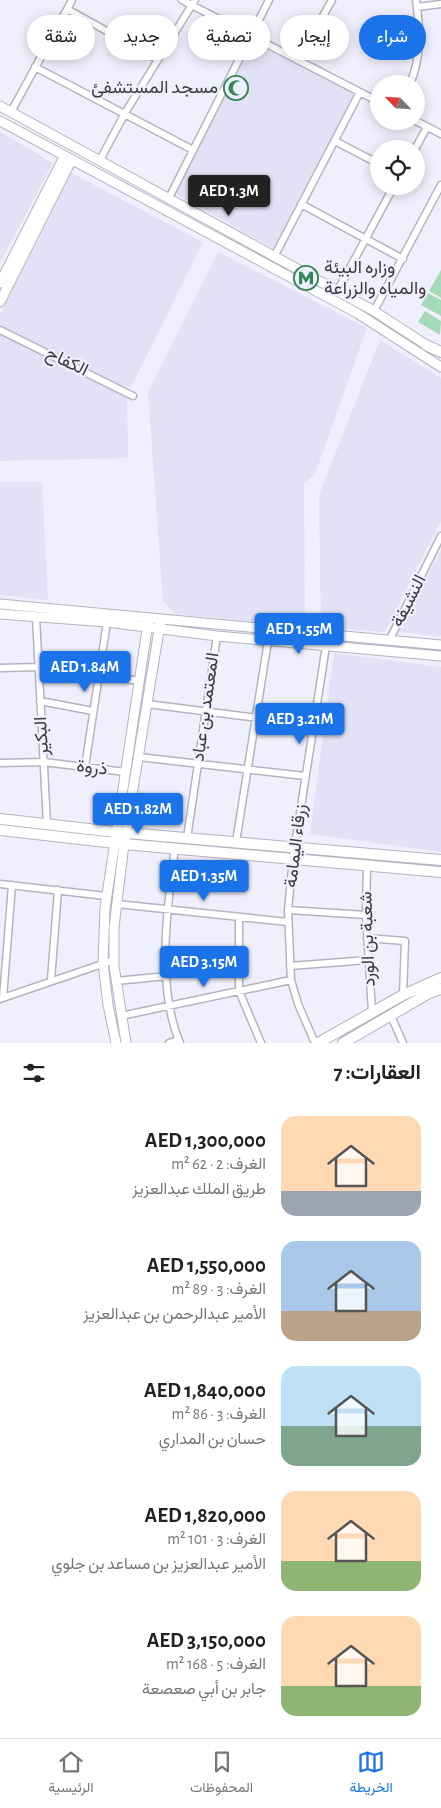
<!DOCTYPE html>
<html lang="ar">
<head>
<meta charset="utf-8">
<style>
  body { margin:0; font-family:"Alegreya Sans",Vazirmatn,sans-serif; background:#f2f2f2; color:#222; direction:rtl; height:100vh; display:flex; flex-direction:column; font-size:19px; white-space:nowrap }
  * { box-sizing:border-box; margin:0 }
  p { font-size:16px; color:#767676 }
  .icon { flex:none; width:28px; height:28px; fill:none; stroke:currentColor; stroke-width:2; stroke-linecap:round; stroke-linejoin:round }
  .map { position:relative; height:1043px; overflow:hidden; direction:ltr }
  .drawer { display:flex; flex-direction:column; background:#fff; flex:1 }
  .drawer>* { flex:none }
  .banner { position:absolute; left:15px; top:15px; width:411px; height:45px; direction:rtl; display:flex; gap:10px }
  .needle { width:32px; rotate:295deg }
  .buttons { position:absolute; left:370px; top:75px; display:grid; gap:10px }
  .buttons a { display:grid; place-items:center; width:55px; height:55px; border-radius:50%; background:#fff; box-shadow:0 2px 12px #0003; font-size:25px }
  .price { position:absolute; translate:-50% -42px; padding:0 11px; border-radius:5px; background:#1a73e8; color:#fff; font-size:16px; line-height:32px; filter:drop-shadow(0 1px 2px #0008) }
  .price::after { content:''; position:absolute; left:50%; top:30px; width:15px; height:11px; margin-left:-8px; background:inherit; clip-path:polygon(0 0,100% 0,50% 100%) }
  .price.active { background:#222; color:#fff }
  ul { padding:0; list-style:none }
  li { display:flex; align-items:center; gap:15px; height:125px; padding:0 20px }
  li span { display:grid; place-items:center; flex:none; width:140px; height:100px; border-radius:15px; color:#555 }
  li>.icon { margin-inline-start:auto }
  span .icon { width:60px; height:60px; fill:#fffc; stroke-width:1 }
  li b { font-size:21px }
  h2 { display:flex; justify-content:space-between; align-items:center; height:60px; padding:0 20px; font-size:21px }
  .tag { padding:0 18px; border-radius:22px; background:#fff; box-shadow:0 2px 12px #0003; font-size:18px; line-height:45px }
  .tag.active { background:#1a73e8; color:#fff }
  .tabs { display:flex; justify-content:space-around; align-items:center; height:70px; border-top:1px solid #e0e0e0; background:#fff; font-size:14px; color:#767676 }
  .tabs a { display:grid; justify-items:center; gap:2px }
  .tabs .active { color:#1a73e8 }
  .map>svg:first-child { display:block }
  .built { fill:#e2e1f6 }
  .green { fill:#a4dab7 }
  .lines { fill:none; stroke-linecap:round; stroke-linejoin:round }
  .street-casing { stroke:#b4b4c1; stroke-width:9 }
  .secondary-casing { stroke:#b4b4c1; stroke-width:11 }
  .primary-casing { stroke:#b4b4c1; stroke-width:12 }
  .street { stroke:#fff; stroke-width:6 }
  .secondary { stroke:#fff; stroke-width:9 }
  .primary { stroke:#fff; stroke-width:10 }
  .labels { text-anchor:middle; dominant-baseline:central; stroke-width:4.5; stroke-linejoin:round; paint-order:stroke }
  .poi-label { font-size:18px; fill:#3b3a40; stroke:#efeffd; text-anchor:end }
  .street-label { font-size:18px; fill:#3b3a40; stroke:#efeffd }
</style>
</head>
<body>
<div class="map">
<svg width="441" height="1043" viewBox="0 0 441 1043">
  <rect width="100%" height="100%" fill="#efeffd"/>
  <path class="built" d="M251 37 354 94 275 249 176 194Z
    M0 132 53 163 0 263Z
    M71 173 203 242 131 387 108 382 127 396 128 458 0 461V315Z
    M218 252 367 328 315 474 304 483 305 627 176 614 163 601 148 392Z
    M380 340 441 378V521L385 632 321 627 319 495Z
    M0 482H42L48 600 0 595Z
    M441 550V636L399 632Z
    M334 653 441 667V852L310 834Z"/>
  <path class="green" d="M441 270V298L429 291Z
    M428 293 441 300V316L421 305Z
    M425 311 441 321 440 335 418 322Z"/>
  <g class="lines">
    <defs>
      <path id="street" d="M182 0 379 102
        M417 7 441 4
        M67 9 157 59
        M299 59 332 0
        M35 67 193 150
        M410 84C422 56 420 29 416 0
        M11 112 72 0
        M416 121 441 134
        M335 141 379 164
        M415 149 427 127
        M100 160 125 113 195 0
        M169 198 269 0
        M301 204 403 259
        M275 255 360 92
        M338 290 394 186
        M374 311 441 185
        M0 330 133 396
        M36 618 47 824
        M390 639 441 536
        M0 668 39 667
        M98 675 140 681
        M40 701 93 711
        M147 704 314 725
        M139 757 305 776
        M0 763 44 762 125 772
        M85 767 107 622
        M187 838 217 636
        M236 842 268 641
        M175 848C167 906 156 988 180 1043
        M367 865 366 915 372 1012
        M0 884 106 896
        M117 904 288 922
        M288 910 366 915
        M239 917V991L261 1043
        M367 938 405 941 403 995
        M290 966 368 960
        M51 980 58 890
        M116 981 167 976
        M3 998 12 885
        M0 999 114 960
        M121 1016 291 980
        M391 1016 403 1043
        M169 1043 178 1040
        M315 1043 298 1004 291 980 288 910 293 858 326 646"/>
      <path id="secondary" d="M0 106 374 311 431 348
        M0 121 357 313 441 367
        M0 283 64 157
        M0 302 71 161
        M0 604 441 645
        M0 614 107 622 217 636 441 656
        M116 1043 108 1005 103 963 105 908 148 623
        M126 1043 114 966V927L124 844 160 624"/>
      <path id="primary" d="M426 345 441 352
        M0 819 115 832 441 860
        M0 830 124 844 441 872
        M318 1043 403 995 441 978
        M343 1043 429 993 441 989"/>
    </defs>
    <use href="#street" class="street-casing"/>
    <use href="#secondary" class="secondary-casing"/>
    <use href="#primary" class="primary-casing"/>
    <use href="#street" class="street"/>
    <use href="#secondary" class="secondary"/>
    <use href="#primary" class="primary"/>
  </g>
  <defs>
    <symbol id="mosque-ring" viewBox="-11 -11 22 22"><circle r="9.5" fill="#efeffd" stroke="#328658" stroke-width="1.5"/><path d="M3.5-4.9A6 6 0 1 0 3.5 4.9A5 5 0 1 1 3.5-4.9Z" fill="#328658"/></symbol>
    <symbol id="metro-ring" viewBox="-11 -11 22 22"><circle r="9.5" fill="#efeffd" stroke="#328658" stroke-width="1.5"/><path d="M-5.5 5V-5H-3L0 0L3-5H5.5V5H3V-.5L0 4L-3-.5V5Z" fill="#328658"/></symbol>
  </defs>
  <g fill-rule="evenodd">
    <use href="#mosque-ring" x="222" y="74" width="28" height="28"/>
    <use href="#metro-ring" x="292" y="264" width="28" height="28"/>
  </g>
  <g class="labels">
    <g class="poi-label">
      <text x="218" y="88">مسجد المستشفئ</text>
      <text x="324" y="268" text-anchor="start">وزاره البيئة<tspan x="324" dy="21">والمياه والزراعة</tspan></text>
    </g>
    <g class="street-label">
      <text transform="translate(67 362) rotate(26)">الكفاح</text>
      <text transform="translate(409 601) rotate(-63)">النشيفة</text>
      <text transform="translate(206 707) rotate(-82)">المعتمد بن عباد</text>
      <text transform="translate(42 736) rotate(-93)">البكير</text>
      <text transform="translate(92 768) rotate(7)">ذروة</text>
      <text transform="translate(296 846) rotate(-83)">زرقاء اليمامة</text>
      <text transform="translate(368 939) rotate(-92)">شعبة بن الورد</text>
    </g>
  </g>
</svg>
<div class="buttons">
<a><svg class="needle" viewBox="-14 -14 28 28"><path d="M0-13l5 13h-10z" fill="#e53935"/><path d="M0 13l5-13h-10z" fill="#767676"/></svg></a>
<a><svg class="icon" aria-label="locate" viewBox="0 0 24 24"><circle cx="12" cy="12" r="6"/><path d="M12 2v4M12 18v4M2 12h4M18 12h4"/></svg></a>
</div>
<b class="price active" style="left:229px;top:217px">AED 1.3M</b>
<b class="price" style="left:299px;top:655px">AED 1.55M</b>
<b class="price" style="left:85px;top:693px">AED 1.84M</b>
<b class="price" style="left:300px;top:745px">AED 3.21M</b>
<b class="price" style="left:138px;top:835px">AED 1.82M</b>
<b class="price" style="left:204px;top:902px">AED 1.35M</b>
<b class="price" style="left:204px;top:988px">AED 3.15M</b>
<div class="banner">
<a class="tag active">شراء</a>
<a class="tag">إيجار</a>
<a class="tag">تصفية</a>
<a class="tag">جديد</a>
<a class="tag">شقة</a>
</div>
</div>
<section class="drawer">
<h2>العقارات: 7<svg class="icon" aria-label="filters" viewBox="0 0 24 24"><path d="M4 7h16M4 17h16"/><circle cx="9" cy="7" r="2"/><circle cx="15" cy="17" r="2"/></svg></h2>
<ul>
<li><span style="background:linear-gradient(#ffd9b3 75%,#9aa5b1 0)"><svg class="icon" aria-label="home" viewBox="0 0 24 24"><path d="M3 11l9-7 9 7M6 9v11h12V9"/></svg></span><div><b>AED 1,300,000</b><p>الغرف: 2 · 62 m²</p><p>طريق الملك عبدالعزيز</p></div></li>
<li><span style="background:linear-gradient(#a9c7e8 70%,#b9a48a 0)"><svg class="icon" aria-label="home" viewBox="0 0 24 24"><path d="M3 11l9-7 9 7M6 9v11h12V9"/></svg></span><div><b>AED 1,550,000</b><p>الغرف: 3 · 89 m²</p><p>الأمير عبدالرحمن بن عبدالعزيز</p></div></li>
<li><span style="background:linear-gradient(#bfe0f5 60%,#7fa58c 0)"><svg class="icon" aria-label="home" viewBox="0 0 24 24"><path d="M3 11l9-7 9 7M6 9v11h12V9"/></svg></span><div><b>AED 1,840,000</b><p>الغرف: 3 · 86 m²</p><p>حسان بن المداري</p></div></li>
<li><span style="background:linear-gradient(#ffd9b3 70%,#8fb573 0)"><svg class="icon" aria-label="home" viewBox="0 0 24 24"><path d="M3 11l9-7 9 7M6 9v11h12V9"/></svg></span><div><b>AED 1,820,000</b><p>الغرف: 3 · 101 m²</p><p>الأمير عبدالعزيز بن مساعد بن جلوي</p></div></li>
<li><span style="background:linear-gradient(#ffd9b3 70%,#8fb573 0)"><svg class="icon" aria-label="home" viewBox="0 0 24 24"><path d="M3 11l9-7 9 7M6 9v11h12V9"/></svg></span><div><b>AED 3,150,000</b><p>الغرف: 5 · 168 m²</p><p>جابر بن أبي صعصعة</p></div></li>
</ul>
</section>
<nav class="tabs">
<a class="active"><svg class="icon" aria-label="map" viewBox="0 0 24 24"><path d="M3 6l6-2 6 2 6-2v14l-6 2-6-2-6 2zM9 4v14M15 6v14"/></svg>الخريطة</a>
<a><svg class="icon" aria-label="saved" viewBox="0 0 24 24"><path d="M7 4h10v16l-5-4-5 4z"/></svg>المحفوظات</a>
<a><svg class="icon" aria-label="home" viewBox="0 0 24 24"><path d="M3 11l9-7 9 7M6 9v11h12V9"/></svg>الرئيسية</a>
</nav>
</body>
</html>
